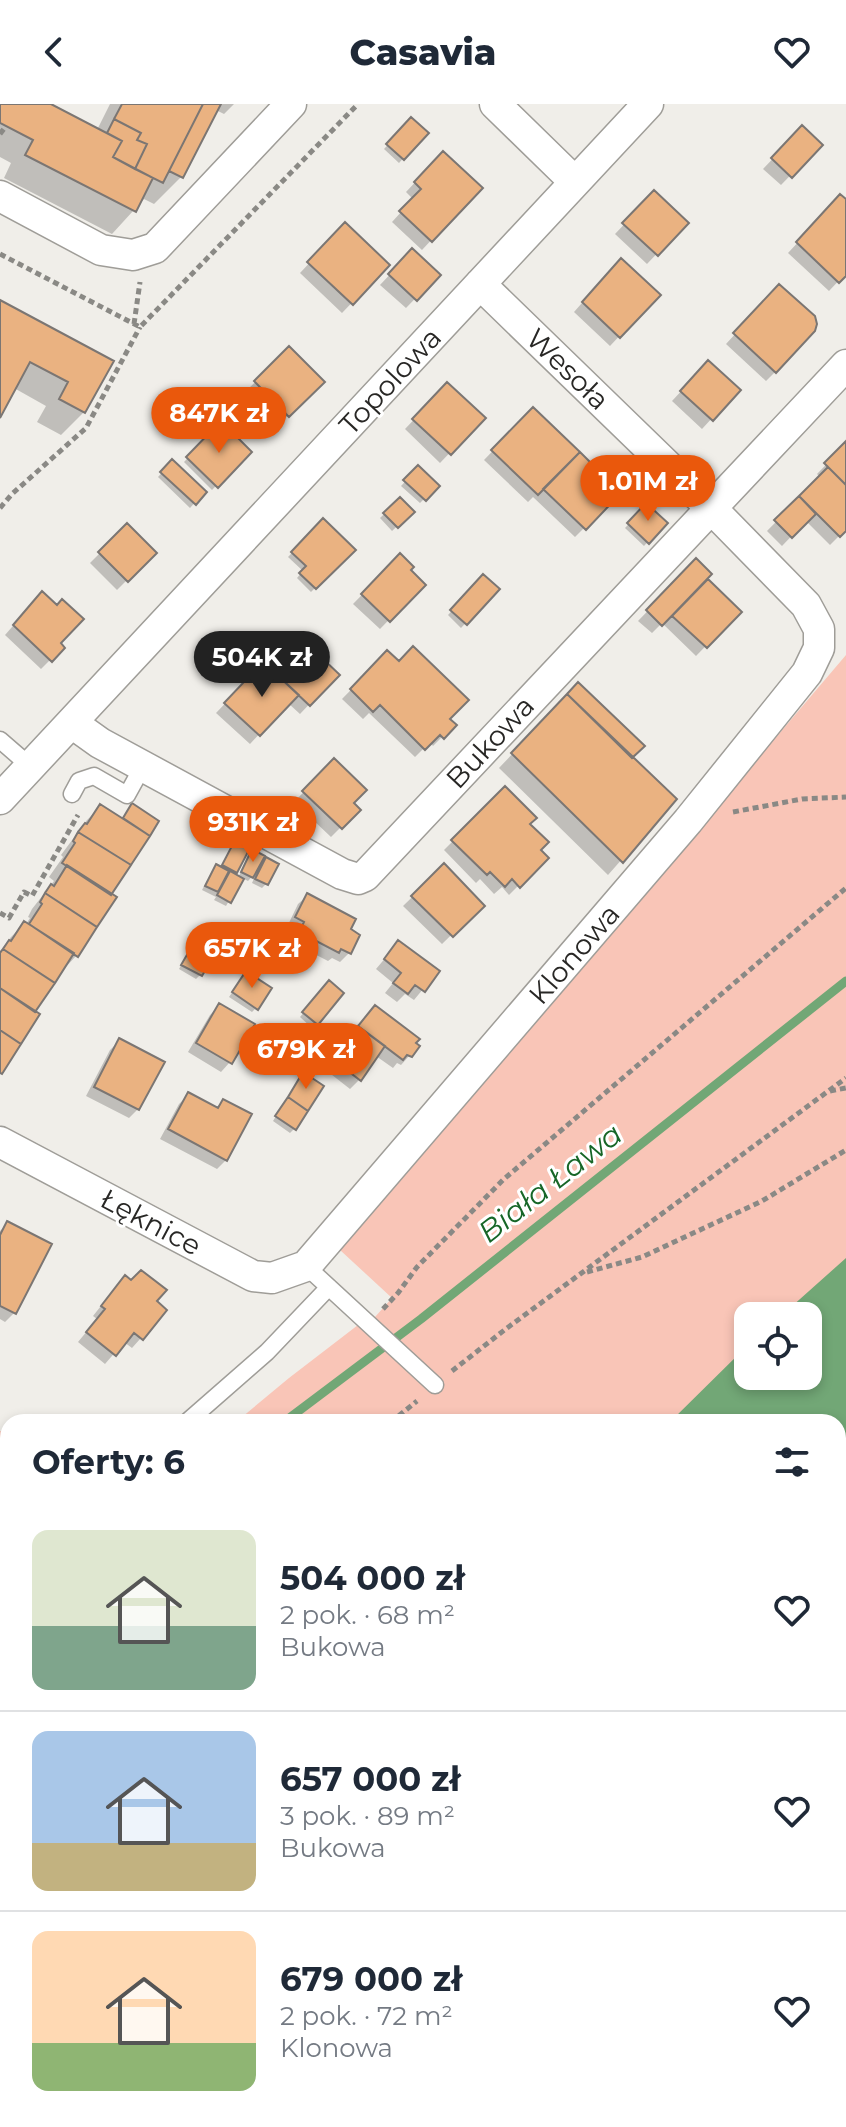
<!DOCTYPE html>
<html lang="pl">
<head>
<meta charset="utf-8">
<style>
  body { margin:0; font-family:Montserrat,sans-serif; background:#f2f2f3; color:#1f2937; height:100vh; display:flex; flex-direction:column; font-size:30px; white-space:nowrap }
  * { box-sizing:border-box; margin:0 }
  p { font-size:26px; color:#747a83 }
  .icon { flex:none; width:44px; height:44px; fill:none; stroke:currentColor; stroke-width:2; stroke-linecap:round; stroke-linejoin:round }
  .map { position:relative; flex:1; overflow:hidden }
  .sheet { position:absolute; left:0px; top:1310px; width:846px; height:714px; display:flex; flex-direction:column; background:#fff; border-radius:24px 24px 0 0; box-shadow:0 4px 12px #0003 }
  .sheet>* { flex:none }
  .fabs { position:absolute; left:734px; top:1198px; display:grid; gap:16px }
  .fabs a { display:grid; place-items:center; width:88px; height:88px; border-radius:16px; background:#fff; box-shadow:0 4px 12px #0003; font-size:40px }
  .price { position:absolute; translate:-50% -68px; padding:0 18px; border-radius:28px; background:#ea580c; color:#fff; font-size:26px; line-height:52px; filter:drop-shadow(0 2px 4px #0008) }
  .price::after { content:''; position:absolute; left:50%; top:48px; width:24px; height:18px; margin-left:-12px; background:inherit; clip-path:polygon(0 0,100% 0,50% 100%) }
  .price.selected { background:#222; color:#fff }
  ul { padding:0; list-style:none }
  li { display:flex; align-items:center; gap:24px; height:200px; padding:0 32px }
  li+li { border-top:2px solid #e0e1e3 }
  li span { display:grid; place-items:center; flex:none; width:224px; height:160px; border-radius:16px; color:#555 }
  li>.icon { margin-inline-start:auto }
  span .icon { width:96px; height:96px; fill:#fffc; stroke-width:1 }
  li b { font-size:34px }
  h2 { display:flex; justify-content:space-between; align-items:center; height:96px; padding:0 32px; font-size:34px }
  header { display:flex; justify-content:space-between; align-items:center; height:104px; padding:0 32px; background:#fff; font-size:36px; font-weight:800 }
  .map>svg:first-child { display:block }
  .green { fill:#f9c5b7; fill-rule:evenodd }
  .water { fill:#72a776 }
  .shadow { fill:#0003 }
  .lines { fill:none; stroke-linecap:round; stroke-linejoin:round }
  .stream { stroke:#72a776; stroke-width:9 }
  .building { fill:#eab281; stroke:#7b7673; stroke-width:2 }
  .service-casing { stroke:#9f9d98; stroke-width:19 }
  .minor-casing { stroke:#9f9d98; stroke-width:33 }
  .path { stroke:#8a8985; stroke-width:5; stroke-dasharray:6 4; stroke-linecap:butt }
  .service { stroke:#fff; stroke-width:16 }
  .minor { stroke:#fff; stroke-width:30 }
  .labels { text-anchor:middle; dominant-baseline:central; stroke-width:6; stroke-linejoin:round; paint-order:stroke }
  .street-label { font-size:28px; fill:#282725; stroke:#fff }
  .water-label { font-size:30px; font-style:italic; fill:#176627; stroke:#fff }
</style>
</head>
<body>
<header><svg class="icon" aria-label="back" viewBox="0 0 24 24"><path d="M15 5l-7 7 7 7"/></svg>Casavia<svg class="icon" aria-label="heart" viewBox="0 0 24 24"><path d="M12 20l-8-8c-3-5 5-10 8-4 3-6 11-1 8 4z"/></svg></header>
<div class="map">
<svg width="846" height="2023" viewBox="0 0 846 2023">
  <rect width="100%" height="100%" fill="#f0eee9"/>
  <path class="green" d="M846 551V2023H0V1327L8 1329V2016H838V1318H236L289 1274 358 1221 375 1213 392 1194 340 1146ZM748 1212H808V1272H748Z"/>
  <path class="water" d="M846 1154V1375L838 1384V1318H670L748 1241V1272H808V1212H781Z
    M8 1812V2016H230L218 2023H0V1821Z
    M846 1940V2023H770L776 2016H838V1949Z"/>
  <path class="shadow" d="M0 0H47L97 26 110 0H234L224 10 216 6 181 73 154 100 144 95 112 130 4 74 11 59 0 53Z
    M411 16 426 29 399 59 384 45Z
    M802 24 820 41 781 81 763 65Z
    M434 58 480 84 422 146 392 118 413 95 406 88Z
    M654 89 686 119 647 160 615 130Z
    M840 93 846 98V169L829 187 788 149Z
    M345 121 388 161 342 209 300 169Z
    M412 147 438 171 406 204 380 181Z
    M612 165 658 191 610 242 574 208Z
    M770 192 775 268 766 277 726 240Z
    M0 198 111 258 84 308 61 331 37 318 46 302 14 284 0 309Z
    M289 245 322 278 279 320 246 287Z
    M699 268 738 286 702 325 672 297Z
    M447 281 483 314 440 359 405 325Z
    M533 305 619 389 575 433 533 393 528 398 484 356Z
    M221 320 249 348 212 386 184 358Z
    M846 340V425L830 441 806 417 782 442 767 427 820 373 817 370Z
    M172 358 204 388 190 404 158 373Z
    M418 364 437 382 420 399 401 382Z
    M400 395 412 408 392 427 380 414Z
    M646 402 665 419 644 442 625 424Z
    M323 417 353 446 311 488 297 474 303 467 288 453Z
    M127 422 154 449 117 486 90 459Z
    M400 452 408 466 423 481 380 525 353 500Z
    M696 457 705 475 739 508 696 552 662 519 652 529 638 517Z
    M484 472 497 485 461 524 448 511Z
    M33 499 57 503 58 539 62 544 41 565 5 531Z
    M303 539 337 571 300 610 288 599 250 640 216 609 263 560 273 570Z
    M387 549 454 621 433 642 430 638 415 653 369 609 363 615 342 595Z
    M553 607 630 653 675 695 608 771 499 664Z
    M334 657 351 699 358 706 331 733 294 698Z
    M505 685 528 720 538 746 546 754 509 791 502 783 494 790 480 775 476 779 444 746Z
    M101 702 122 716 128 706 157 717 109 791 114 794 76 852 63 866 33 908 0 969V847L11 833 25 819 26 820 30 814 28 813 32 805 54 777 49 773 63 753 61 751 87 716Z
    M236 738 235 768 232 771 238 774 248 752 253 748 256 765 266 755V780L262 784 252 779 258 766 248 777 242 774 226 802 214 796 216 793 202 786 212 767 216 763 220 765Z
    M444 762 482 801 442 840 403 802Z
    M308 791 348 826 349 849 340 858 332 854 328 857 291 838 296 828 287 823 298 800Z
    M398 839 437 868 414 896 405 890 397 898 385 889 393 879 376 865Z
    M184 856 200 871 196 875 179 865Z
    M243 873 256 904 252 908 229 893Z
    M325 883 341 889 312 924 300 913Z
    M219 902 230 958 221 968 188 948 210 911Z
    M375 904 410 951 401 961 397 959 393 964 376 952 359 976 350 985 318 960V956L339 930 348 937Z
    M120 936 138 1005 129 1014 86 992 110 946Z
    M299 975 294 1025 290 1029 273 1017Z
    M188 991 215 1005 223 997 226 1056 217 1065 160 1035 179 1000Z
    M8 1119 14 1209 5 1218 0 1215V1127Z
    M116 1183 154 1198 165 1207 132 1244 124 1238 105 1260 78 1238 97 1215 93 1212Z
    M846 1668V1683L838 1676Z"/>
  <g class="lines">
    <path class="stream" d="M284 1318 421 1215 846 877
      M0 1532 8 1526"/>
  </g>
  <path class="building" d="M0 0H51L122 37 113 53 153 74 136 108 25 51 33 36 0 19Z
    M122 0H203L163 79 135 65 147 40 137 36 141 29 114 15Z
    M203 0H221L183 74 169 67Z
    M411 13 429 29 404 56 386 40Z
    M114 15 141 29 137 36 147 40 135 65 113 53 122 37 107 29Z
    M802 21 823 41 792 74 771 54Z
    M443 47 483 84 432 138 399 107 421 85 414 78Z
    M654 86 689 119 658 152 622 119Z
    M840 90 846 95V172L839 179 796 138Z
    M345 118 390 161 353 201 307 158Z
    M412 144 441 171 417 197 388 170Z
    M621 154 661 191 620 234 582 198Z
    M779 180 815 212 817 220 815 227 776 269 733 229Z
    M0 196 114 257 85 309 59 295 68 278 30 258 0 314Z
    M289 242 325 278 289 313 254 277Z
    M708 256 741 286 713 317 680 287Z
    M447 278 486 314 451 351 412 315Z
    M533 303 580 348 538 391 491 346Z
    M221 317 252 348 218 384 186 353Z
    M846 337V381L824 359Z
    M580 348 621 389 586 426 543 385Z
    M172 355 207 388 196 401 160 368Z
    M418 361 440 382 426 397 403 376Z
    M828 363 846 381V427L840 433 799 392Z
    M799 392 816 410 792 434 774 416Z
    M400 393 415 408 398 424 383 409Z
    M646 399 668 419 649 440 627 419Z
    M323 414 356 446 316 485 299 469 306 462 291 448Z
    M127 419 157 449 128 478 98 448Z
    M400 449 414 463 411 466 426 481 390 518 361 490Z
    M696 454 712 470 662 522 646 506Z
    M483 470 500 485 467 521 450 506Z
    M708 475 742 508 707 544 672 512Z
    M42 487 57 501 62 495 84 515 61 539 65 544 52 558 13 521Z
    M303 536 340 571 310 602 273 567Z
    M413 542 469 596 450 615 457 621 444 635 440 631 425 646 380 601 373 608 350 585 387 546 399 557Z
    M263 558 299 591 260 632 224 599Z
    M578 578 645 642 632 654 567 590Z
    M567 590 677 695 623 759 511 649Z
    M334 654 367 686 354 699 361 706 342 725 302 687Z
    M505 682 537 714 530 720 549 738 541 746 549 754 520 784 512 775 505 783 490 768 487 771 451 736Z
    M132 699 159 717 150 732 123 714Z
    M100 700 150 732 131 761 78 728 85 719 87 720Z
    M78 728 131 761 111 791 62 759 75 739 73 737Z
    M235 736 250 744 237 769 222 761Z
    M252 745 265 752 253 774 241 768Z
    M266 753 279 760 268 781 255 775Z
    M444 759 485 802 453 833 411 792Z
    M216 760 229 767 218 788 205 782Z
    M67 761 117 793 97 823 45 789 51 780 54 782Z
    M230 767 244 775 231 799 217 791Z
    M45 789 97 823 78 853 29 820 42 800 40 798Z
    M307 789 356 815 351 825 360 831 351 850 341 845 339 849 299 828 304 818 295 813Z
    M24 817 74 849 55 879 3 845 9 836 11 837Z
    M398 836 440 867 425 888 415 881 408 890 393 879 401 869 384 855Z
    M3 845 55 879 35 908 0 884V849Z
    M188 849 209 860 202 872 181 861Z
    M246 867 272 884 258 906 232 888Z
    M329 876 344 889 318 921 302 908Z
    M0 884 40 910 21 940 0 926Z
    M219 899 255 920 232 960 196 939Z
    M375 901 420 935 416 939 420 942 412 953 407 951 403 956 358 922Z
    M358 922 385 942 361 977 326 950V945L339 928 349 935Z
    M0 926 21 940 2 970 0 969Z
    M119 934 165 958 139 1006 94 983Z
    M303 968 324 982 308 1007 288 993Z
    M188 988 218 1004 223 995 252 1010 227 1057 168 1025Z
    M288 993 308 1007 296 1026 275 1012Z
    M7 1117 52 1140 16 1210 0 1202V1131Z
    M141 1166 167 1186 157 1197 167 1206 143 1236 134 1229 116 1252 86 1228 105 1205 101 1202 125 1171 131 1176Z"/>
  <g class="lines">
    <defs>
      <path id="service" d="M0 636 30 662
        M72 690 79 677 94 672 127 691 143 662
        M306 1162 435 1281
        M187 1318 267 1248 329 1183
        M0 1344 8 1346"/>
      <path id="minor" d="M495 0 575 78
        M0 92 101 146 133 151 155 144 291 0
        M72 619 100 639 342 770 358 775 365 772 846 261
        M0 695 648 0
        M0 1038 253 1172 272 1174 306 1162 688 717 807 569 819 544V525L806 501 710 403 480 180"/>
    </defs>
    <use href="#service" class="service-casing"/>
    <use href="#minor" class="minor-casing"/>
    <path class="path" d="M0 30 6 22
      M0 150 140 223 358 0
      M134 220 140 178
      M0 404 12 390 86 324 140 223
      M733 708 802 695 846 693
      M0 809 9 814 24 788 32 792 78 711
      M830 987 846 984
      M587 1168 642 1153 762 1097 846 1046
      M383 1205 398 1189 417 1163 504 1075 846 784
      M452 1267 507 1224 846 974
      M391 1318 417 1297
      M0 1468 8 1462
      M838 1565 846 1554
      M0 1604 8 1597
      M838 1619 846 1609
      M0 1652 8 1645
      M838 1916 846 1908
      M701 2016 708 2023
      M472 2023 477 2016
      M514 2023 520 2016
      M728 2023 735 2016"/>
    <use href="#service" class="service"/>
    <use href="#minor" class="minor"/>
  </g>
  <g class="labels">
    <g class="street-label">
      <text transform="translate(568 265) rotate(44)">Wesoła</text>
      <text transform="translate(390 277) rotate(-47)">Topolowa</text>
      <text transform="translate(490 638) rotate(-47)">Bukowa</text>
      <text transform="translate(574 850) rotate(-49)">Klonowa</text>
      <text transform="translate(151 1118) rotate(28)">Łęknice</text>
    </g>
    <g class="water-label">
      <text transform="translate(550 1079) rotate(-38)">Biała Ława</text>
    </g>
  </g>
</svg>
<div class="fabs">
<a><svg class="icon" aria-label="locate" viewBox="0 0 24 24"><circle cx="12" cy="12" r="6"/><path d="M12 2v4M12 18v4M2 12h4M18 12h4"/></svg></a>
</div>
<b class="price" style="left:219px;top:351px">847K zł</b>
<b class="price" style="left:648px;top:419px">1.01M zł</b>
<b class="price selected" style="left:262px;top:595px">504K zł</b>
<b class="price" style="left:253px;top:760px">931K zł</b>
<b class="price" style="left:252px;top:886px">657K zł</b>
<b class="price" style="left:306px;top:987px">679K zł</b>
<section class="sheet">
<h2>Oferty: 6<svg class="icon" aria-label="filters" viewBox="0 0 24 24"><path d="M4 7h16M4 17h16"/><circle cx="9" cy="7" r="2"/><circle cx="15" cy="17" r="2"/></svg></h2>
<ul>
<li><span style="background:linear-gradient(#dfe7d0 60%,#7fa58c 0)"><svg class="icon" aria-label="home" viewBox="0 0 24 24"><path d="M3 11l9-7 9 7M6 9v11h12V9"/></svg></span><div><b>504 000 zł</b><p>2 pok. · 68 m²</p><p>Bukowa</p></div><svg class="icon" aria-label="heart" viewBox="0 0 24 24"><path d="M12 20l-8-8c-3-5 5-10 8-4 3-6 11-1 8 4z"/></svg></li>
<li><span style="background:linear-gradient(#a9c7e8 70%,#c2b280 0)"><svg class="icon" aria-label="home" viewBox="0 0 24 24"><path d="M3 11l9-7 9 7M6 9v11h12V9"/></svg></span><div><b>657 000 zł</b><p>3 pok. · 89 m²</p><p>Bukowa</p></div><svg class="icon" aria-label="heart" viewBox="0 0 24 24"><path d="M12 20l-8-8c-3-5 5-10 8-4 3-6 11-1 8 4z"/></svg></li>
<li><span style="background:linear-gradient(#ffd9b3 70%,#8fb573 0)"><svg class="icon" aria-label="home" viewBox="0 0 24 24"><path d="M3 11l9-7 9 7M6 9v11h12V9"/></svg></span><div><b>679 000 zł</b><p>2 pok. · 72 m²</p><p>Klonowa</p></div><svg class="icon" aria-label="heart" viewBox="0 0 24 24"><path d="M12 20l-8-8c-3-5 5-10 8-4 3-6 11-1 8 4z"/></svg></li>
</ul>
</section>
</div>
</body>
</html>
